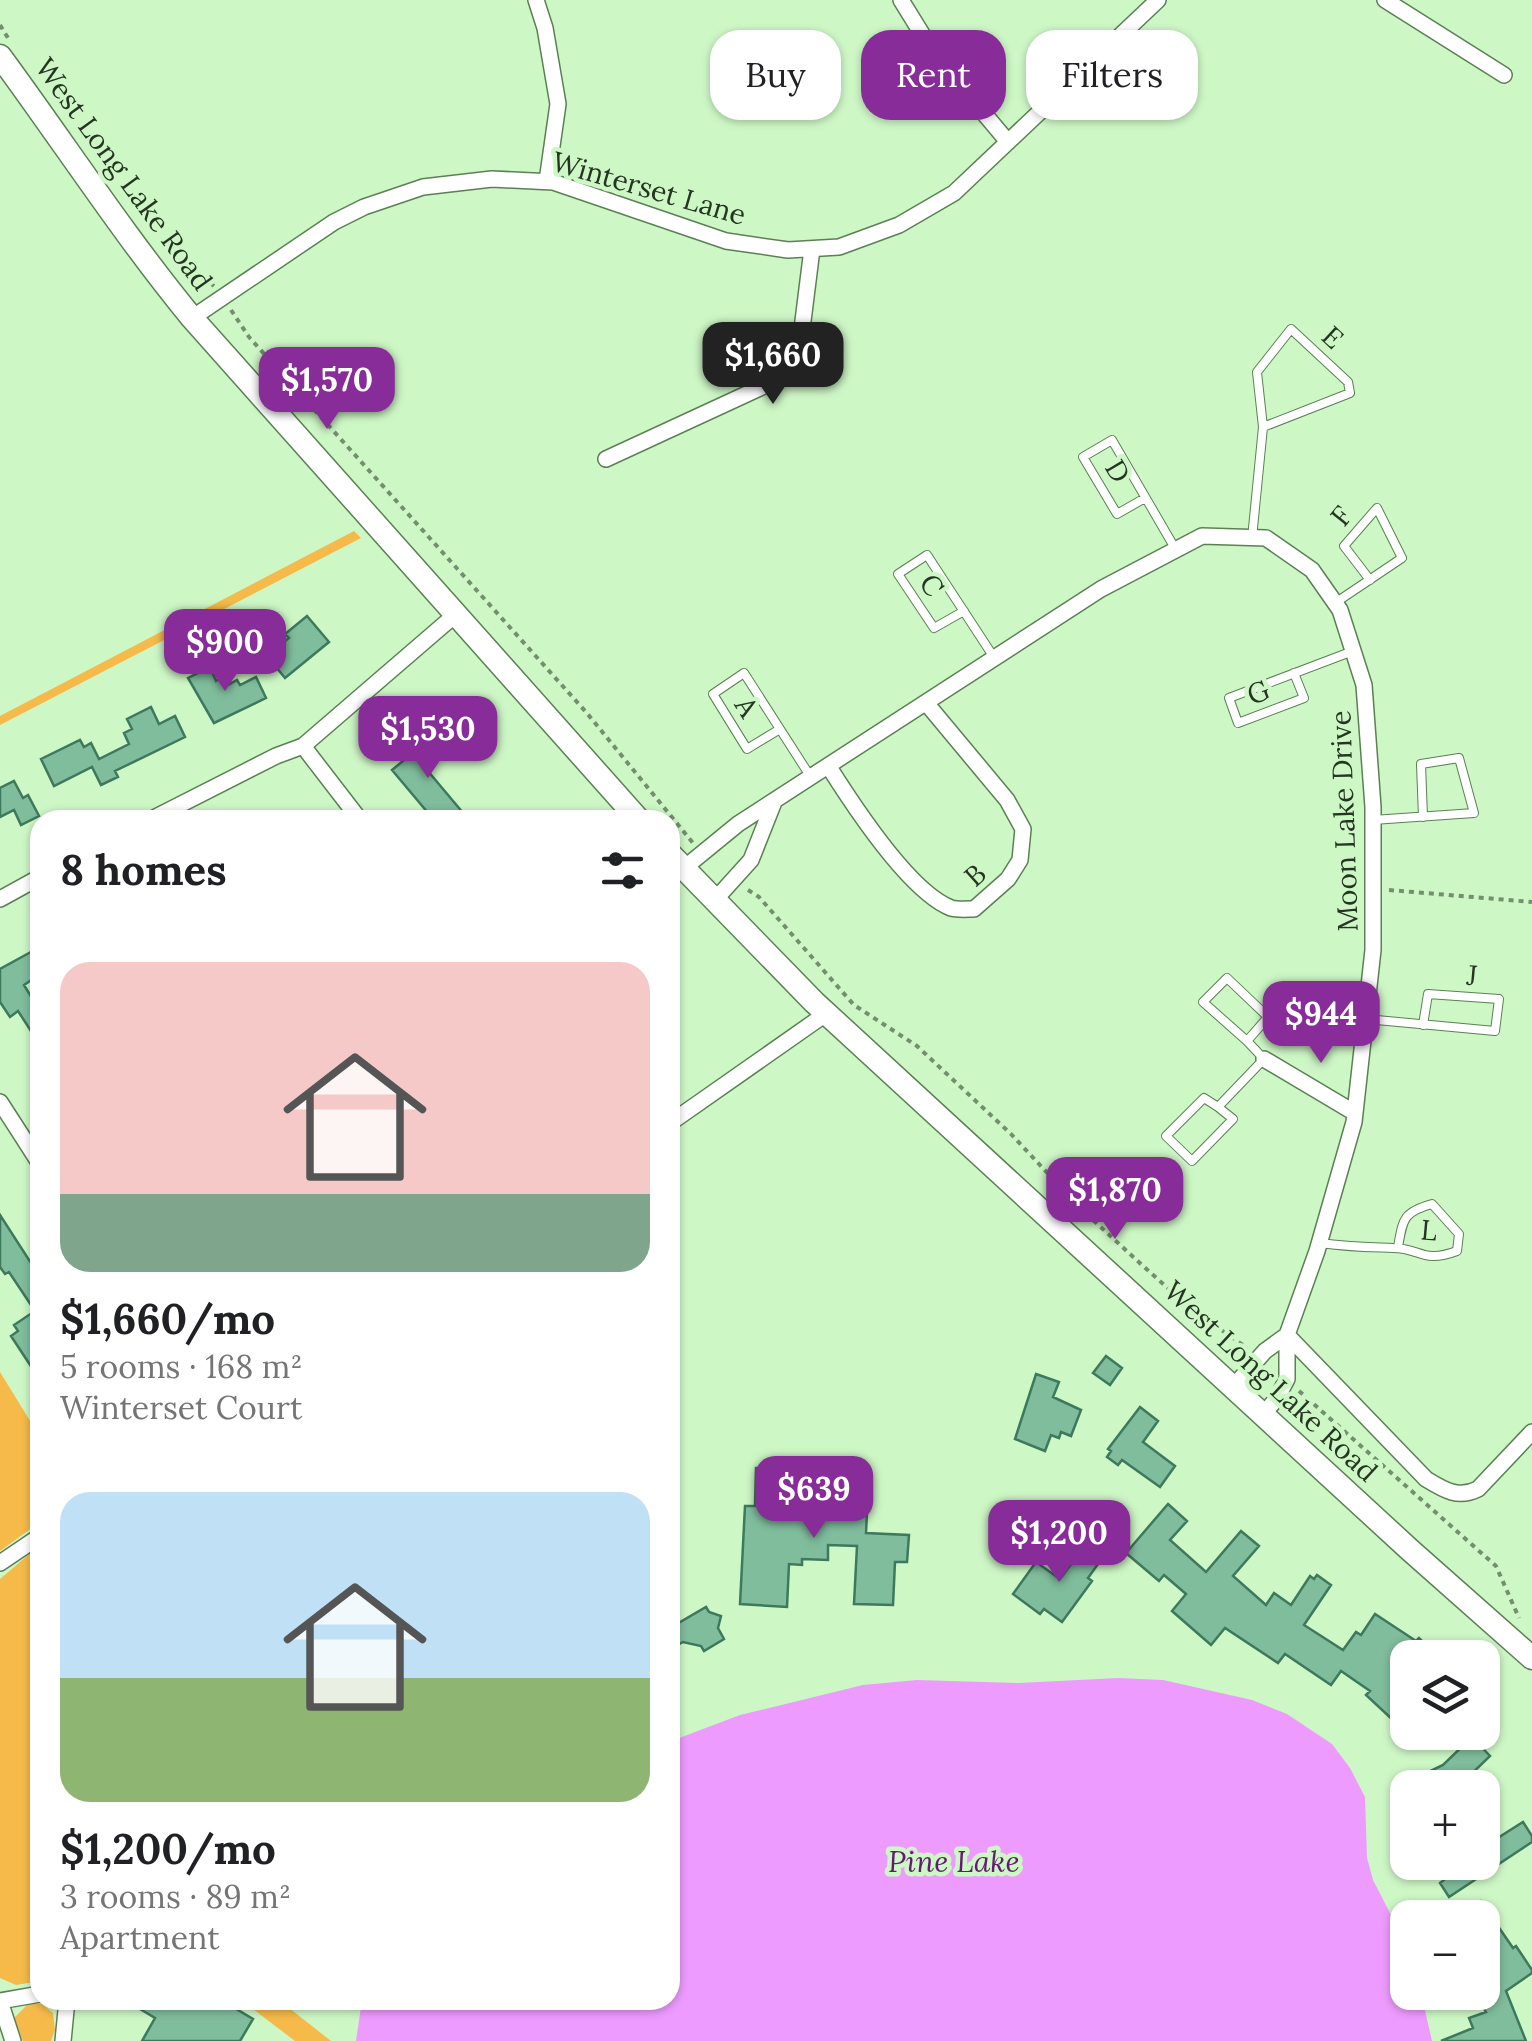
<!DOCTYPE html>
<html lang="en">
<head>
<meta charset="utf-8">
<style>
  body { margin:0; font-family:Lora,serif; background:#f2f2f2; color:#202124; height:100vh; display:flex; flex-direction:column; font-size:38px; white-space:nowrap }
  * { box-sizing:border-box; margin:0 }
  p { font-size:32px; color:#757577 }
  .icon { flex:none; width:55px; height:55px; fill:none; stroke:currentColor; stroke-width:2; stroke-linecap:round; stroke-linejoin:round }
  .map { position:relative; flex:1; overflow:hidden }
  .details { position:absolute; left:30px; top:810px; width:650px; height:1200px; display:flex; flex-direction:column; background:#fff; border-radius:30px; box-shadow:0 2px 8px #0004 }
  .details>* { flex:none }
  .guide { position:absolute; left:710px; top:30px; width:670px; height:90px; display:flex; gap:20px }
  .tools { position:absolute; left:1390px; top:1640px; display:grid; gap:20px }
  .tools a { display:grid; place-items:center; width:110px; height:110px; border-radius:20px; background:#fff; box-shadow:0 2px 8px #0004; font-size:50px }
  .price { position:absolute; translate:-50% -85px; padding:0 22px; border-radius:20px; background:#872c98; color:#fff; font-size:32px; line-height:65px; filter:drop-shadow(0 2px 5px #0008) }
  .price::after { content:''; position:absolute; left:50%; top:60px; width:30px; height:22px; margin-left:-15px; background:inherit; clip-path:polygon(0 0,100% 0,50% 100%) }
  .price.current { background:#222; color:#fff }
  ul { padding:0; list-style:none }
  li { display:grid; align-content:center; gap:20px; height:530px; padding:0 30px }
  li span { display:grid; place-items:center; height:310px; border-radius:30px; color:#555 }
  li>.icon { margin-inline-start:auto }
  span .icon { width:180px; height:180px; fill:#fffc; stroke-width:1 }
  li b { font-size:42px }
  h2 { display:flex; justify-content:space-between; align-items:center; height:120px; padding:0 30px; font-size:42px }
  .pill { padding:0 35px; border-radius:30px; background:#fff; box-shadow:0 2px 8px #0004; font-size:35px; line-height:90px }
  .pill.current { background:#872c98; color:#fff }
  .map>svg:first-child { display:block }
  .green { fill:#f5ba49 }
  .water { fill:#ed9bfe }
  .building { fill:#80bd9d; stroke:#3d795c; stroke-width:2.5 }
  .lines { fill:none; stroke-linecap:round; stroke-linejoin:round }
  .lane-casing { stroke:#5b8054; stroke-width:10 }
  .street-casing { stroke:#5b8054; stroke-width:18 }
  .secondary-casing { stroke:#5b8054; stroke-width:25 }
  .path { stroke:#738f6e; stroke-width:4; stroke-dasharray:5 5; stroke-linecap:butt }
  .lane { stroke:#fff; stroke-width:8 }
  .street { stroke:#fff; stroke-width:15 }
  .secondary { stroke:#fff; stroke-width:22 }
  .labels { text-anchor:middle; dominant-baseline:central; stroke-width:9; stroke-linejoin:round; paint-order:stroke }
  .street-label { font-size:28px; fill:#253522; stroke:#cef7c6 }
  .water-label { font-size:30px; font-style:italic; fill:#641a72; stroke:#cef7c6 }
</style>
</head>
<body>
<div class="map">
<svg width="1532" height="2041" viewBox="0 0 1532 2041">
  <rect width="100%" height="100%" fill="#cef7c6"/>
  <path class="green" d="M354 531 361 538 0 725V716Z
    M0 1372 40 1437V1522L0 1551Z
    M40 1545V1981L16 1985 0 1978V1579Z
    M241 2000H279L331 2041H295Z
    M29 2003 42 2004 53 2013 55 2030 51 2041H23L14 2018Z"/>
  <path class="water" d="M1118 1678 1163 1680 1252 1700 1287 1714 1332 1744 1350 1768 1365 1797 1367 1858 1373 1880 1407 1946 1408 1992 1421 1993 1432 2041H356L362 2000H670V1744L674 1740 740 1715 863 1685 917 1680 1019 1683Z"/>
  <path class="building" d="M307 616 329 642 285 678 267 656 289 638 285 634Z
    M210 667 216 681 224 676 228 685 237 680 240 685 256 677 266 698 214 723 188 678Z
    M151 707 159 724 175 716 185 737 115 771 118 777 101 785 92 767 54 786 41 759 80 740 84 747 91 743 99 759 129 744 124 733 132 729 127 719Z
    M433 728 446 744 422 764 469 820H434L392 770 420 747 416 742Z
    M14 781 23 798 28 795 39 816 21 825 14 810 0 817V788Z
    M40 947V974L24 985 40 1011V1045L18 1011 10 1017 0 1002V969Z
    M0 1215 40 1277V1380L11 1336 18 1331 14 1325 35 1311 9 1272 5 1274 0 1267Z
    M1106 1356 1122 1368 1110 1385 1093 1373Z
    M1036 1374 1059 1382 1053 1397 1081 1410 1071 1436 1061 1432 1059 1438 1051 1435 1045 1451 1015 1439Z
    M1140 1407 1158 1421 1143 1442 1175 1466 1160 1487 1122 1460 1118 1465 1107 1457 1111 1451 1108 1449Z
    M756 1468 783 1470 782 1502 807 1503V1509L836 1510 838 1470 869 1471 866 1533 909 1535 907 1562H895L893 1605 854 1604 857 1546 828 1545V1560L802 1559V1565L789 1564 787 1607 740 1604 745 1506H755Z
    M1168 1504 1187 1521 1170 1540 1206 1572 1241 1531 1259 1546 1233 1576 1266 1605 1274 1593 1291 1605 1310 1576 1314 1579 1317 1575 1331 1585 1304 1625 1343 1650 1356 1632 1361 1635 1375 1614 1416 1641 1419 1638 1439 1658H1408V1709L1395 1722 1366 1695 1370 1691 1341 1671 1331 1685 1285 1654 1278 1663 1225 1628 1211 1645 1172 1611 1186 1594 1164 1575 1159 1581 1126 1553Z
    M1086 1544 1103 1557 1088 1578 1092 1581 1062 1622 1044 1609 1040 1614 1013 1594 1036 1562 1060 1579Z
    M706 1607 709 1612 721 1616 718 1628 724 1639 704 1651 701 1646 683 1642 670 1649V1628Z
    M1472 1737 1490 1756 1457 1788H1431L1424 1774 1443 1765Z
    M1523 1822 1532 1836V1842L1449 1897 1440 1883 1444 1880 1432 1862H1482V1848Z
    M1482 1903 1513 1948 1516 1946 1532 1970V1973L1506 1991 1526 2041H1441L1473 2028 1469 2018 1486 2012 1473 1992H1482Z
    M125 2000H237L233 2007 253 2019 240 2041H142L155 2018Z"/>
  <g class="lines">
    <defs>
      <path id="lane" d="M1145 498 1117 514 1083 457 1112 440 1176 550
        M1252 538 1263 427 1350 393 1348 382 1291 329 1257 372 1263 427
        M1335 603 1402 558 1377 508 1344 546 1370 580
        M964 611 934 628 898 574 927 555 995 659
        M1294 673 1304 698 1238 723 1229 698 1353 651
        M780 729 747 749 713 694 744 673 812 779
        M1373 820 1474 813 1459 758 1421 764 1423 817
        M1366 1019 1495 1031 1499 999 1428 994 1423 1025
        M1218 1107 1233 1119 1192 1161 1166 1136 1204 1098 1218 1107 1264 1059 1247 1041 1268 1017 1227 978 1203 1002 1247 1041
        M1320 1243C1348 1247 1365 1247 1393 1248 1421 1248 1422 1264 1457 1251L1459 1234 1432 1204C1403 1212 1403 1219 1398 1247"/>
      <path id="street" d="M536 0 545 28 558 104 547 181
        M901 0 935 55 1008 142
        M1385 0 1504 75
        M192 318 334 222 364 207 423 187 492 179 553 182 726 241 788 250 839 247 899 225 954 193 1158 0
        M606 459 764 386 802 329 812 249
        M303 746 360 820
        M829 767C853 805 910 892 951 908 957 910 968 909 974 909L1008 879 1020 860 1023 829 1007 800 927 704
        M150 820 276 756 303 746 455 615
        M683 869 738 824 1101 589 1202 536 1266 538 1312 570 1340 610 1364 685 1373 807V950L1354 1122 1317 1251 1287 1335V1379L1277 1398 1263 1415
        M0 899 40 877
        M714 901 751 860 774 802
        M1264 1059 1355 1113
        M0 1102 40 1164
        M670 1123 827 1013
        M1287 1335 1426 1479C1444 1490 1458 1499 1478 1489L1532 1432
        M1233 1387 1265 1351 1287 1335
        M0 1563 40 1536
        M0 2001 13 2041
        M0 2001 40 1994
        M63 2041 67 2000"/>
      <path id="secondary" d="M0 56C64 143 123 234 192 318L639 820
        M670 854 814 1002 1410 1550 1532 1658"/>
    </defs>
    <use href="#lane" class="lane-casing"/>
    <use href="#street" class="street-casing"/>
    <use href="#secondary" class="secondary-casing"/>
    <path class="path" d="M0 25 8 38
      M163 246 214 286
      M231 310 249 337 586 712 693 843
      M748 890 759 897 854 1005 917 1046 1011 1134 1081 1209 1142 1265 1190 1308 1247 1348
      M1389 890 1532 902
      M1299 1391 1496 1566 1519 1618"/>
    <use href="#lane" class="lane"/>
    <use href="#street" class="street"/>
    <use href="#secondary" class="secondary"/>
  </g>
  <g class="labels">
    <g class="street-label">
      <text transform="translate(124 174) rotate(54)">West Long Lake Road</text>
      <text transform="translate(649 188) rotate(16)">Winterset Lane</text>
      <text transform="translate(1333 337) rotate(43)">E</text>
      <text transform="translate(1118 471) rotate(59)">D</text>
      <text transform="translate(1341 516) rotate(-51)">F</text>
      <text transform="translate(932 585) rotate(56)">C</text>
      <text transform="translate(1258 692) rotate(-21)">G</text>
      <text transform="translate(747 707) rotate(58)">A</text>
      <text transform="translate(1344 821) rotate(-92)">Moon Lake Drive</text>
      <text transform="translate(975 875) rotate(-42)">B</text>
      <text transform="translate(1472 975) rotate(5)">J</text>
      <text transform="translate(1429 1230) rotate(5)">L</text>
      <text transform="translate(1271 1381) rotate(43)">West Long Lake Road</text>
    </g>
    <g class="water-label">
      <text x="954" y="1861">Pine Lake</text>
    </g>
  </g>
</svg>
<div class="tools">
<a><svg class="icon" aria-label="layers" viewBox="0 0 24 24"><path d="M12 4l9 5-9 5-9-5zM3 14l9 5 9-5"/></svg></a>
<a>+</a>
<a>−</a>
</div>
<b class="price current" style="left:773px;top:407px">$1,660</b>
<b class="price" style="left:327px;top:432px">$1,570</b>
<b class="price" style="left:225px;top:694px">$900</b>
<b class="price" style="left:428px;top:781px">$1,530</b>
<b class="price" style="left:1321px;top:1066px">$944</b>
<b class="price" style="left:1115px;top:1242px">$1,870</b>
<b class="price" style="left:814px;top:1541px">$639</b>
<b class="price" style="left:1059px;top:1585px">$1,200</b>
<div class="guide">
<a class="pill">Buy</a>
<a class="pill current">Rent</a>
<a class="pill">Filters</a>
</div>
<section class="details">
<h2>8 homes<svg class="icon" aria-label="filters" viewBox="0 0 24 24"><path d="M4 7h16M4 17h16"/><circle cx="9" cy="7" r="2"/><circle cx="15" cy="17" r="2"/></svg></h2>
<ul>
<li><span style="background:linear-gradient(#f6c9c9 75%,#7fa58c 0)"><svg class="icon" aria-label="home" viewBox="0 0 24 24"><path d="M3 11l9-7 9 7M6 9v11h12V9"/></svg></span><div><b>$1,660/mo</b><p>5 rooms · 168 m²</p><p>Winterset Court</p></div></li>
<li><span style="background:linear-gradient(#bfe0f5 60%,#8fb573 0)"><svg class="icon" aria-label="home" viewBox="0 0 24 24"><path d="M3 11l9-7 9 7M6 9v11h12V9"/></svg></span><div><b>$1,200/mo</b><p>3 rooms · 89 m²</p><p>Apartment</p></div></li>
</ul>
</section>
</div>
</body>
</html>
